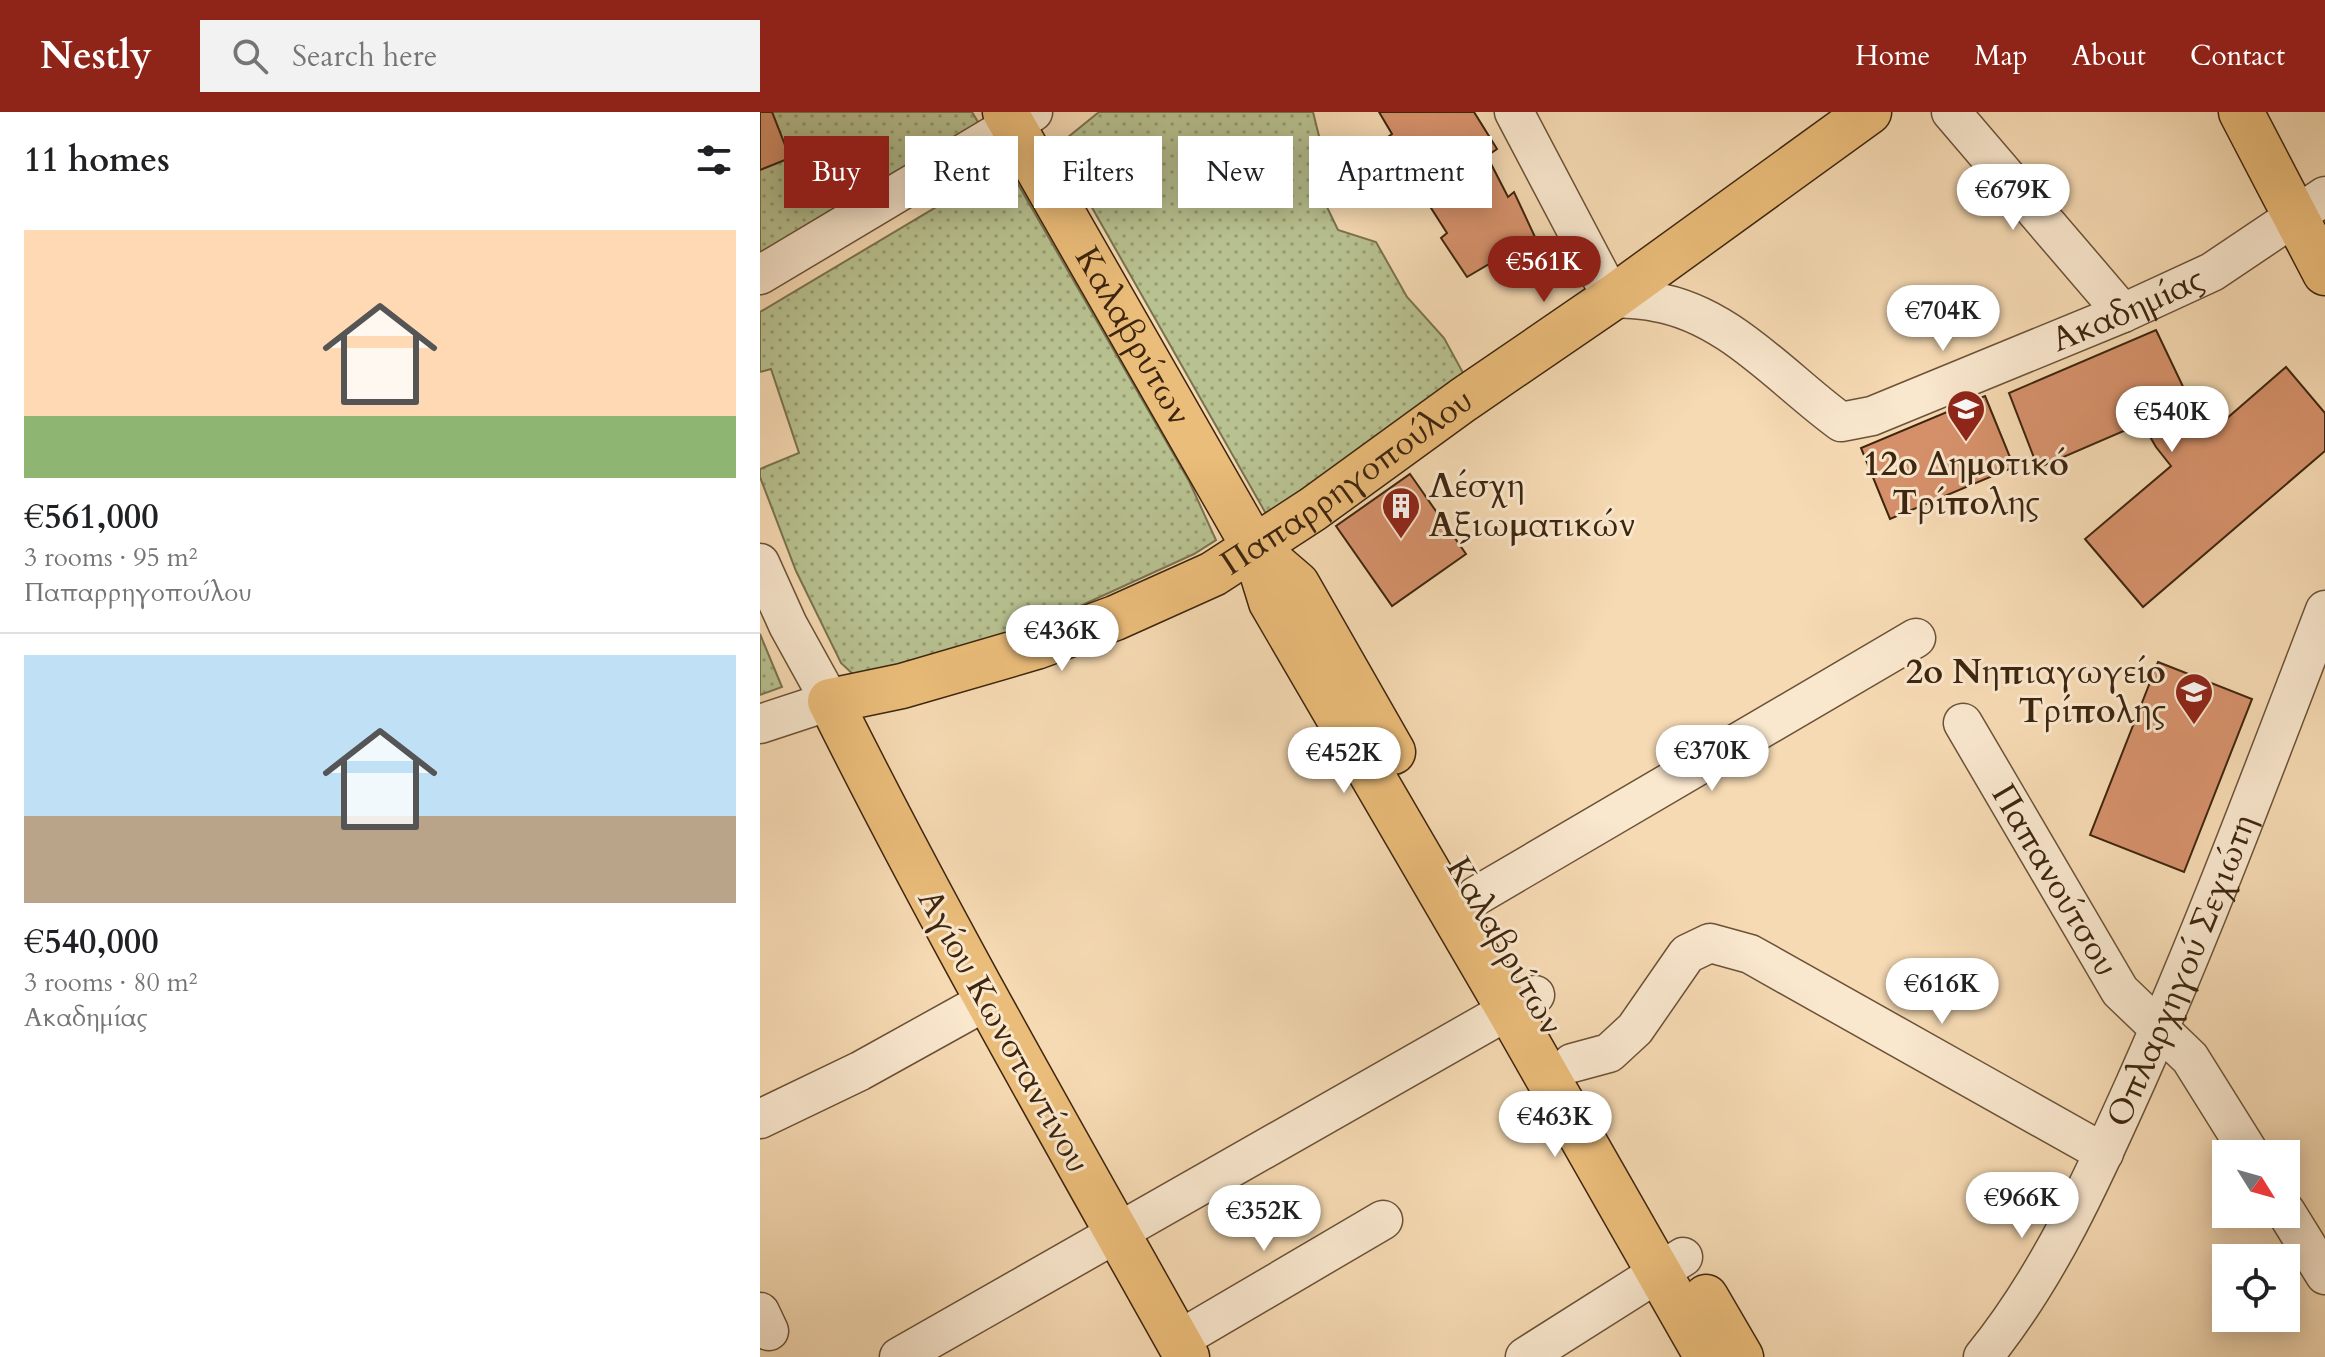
<!DOCTYPE html>
<html lang="en">
<head>
<meta charset="utf-8">
<style>
  body { margin:0; font-family:Cardo,serif; background:#f2f2f2; color:#202124; height:100vh; display:flex; flex-direction:column; font-size:30px; white-space:nowrap }
  * { box-sizing:border-box; margin:0 }
  p { font-size:26px; color:#757577 }
  .icon { flex:none; width:44px; height:44px; fill:none; stroke:currentColor; stroke-width:2; stroke-linecap:round; stroke-linejoin:round }
  .map { position:relative; flex:1; overflow:hidden }
  .side { display:flex; flex-direction:column; background:#fff; width:760px }
  .side>* { flex:none }
  .guide { position:absolute; left:24px; top:24px; width:760px; height:72px; display:flex; gap:16px }
  .needle { width:52px; rotate:127deg }
  .buttons { position:absolute; left:1452px; top:1028px; display:grid; gap:16px }
  .buttons a { display:grid; place-items:center; width:88px; height:88px; border-radius:0px; background:#fff; box-shadow:0 4px 20px #0003; font-size:40px }
  .price { position:absolute; translate:-50% -68px; padding:0 18px; border-radius:28px; background:#fff; color:#222; font-size:26px; line-height:52px; filter:drop-shadow(0 2px 4px #0008) }
  .price::after { content:''; position:absolute; left:50%; top:48px; width:24px; height:18px; margin-left:-12px; background:inherit; clip-path:polygon(0 0,100% 0,50% 100%) }
  .price.on { background:#8f2418; color:#fff }
  ul { padding:0; list-style:none }
  li { display:grid; align-content:center; gap:16px; height:424px; padding:0 24px }
  li+li { border-top:2px solid #e0e0e0 }
  li span { display:grid; place-items:center; height:248px; border-radius:0px; color:#555 }
  li>.icon { margin-inline-start:auto }
  span .icon { width:144px; height:144px; fill:#fffc; stroke-width:1 }
  li b { font-size:34px }
  h2 { display:flex; justify-content:space-between; align-items:center; height:96px; padding:0 24px; font-size:34px }
  .chip { padding:0 28px; border-radius:0px; background:#fff; box-shadow:0 4px 20px #0003; font-size:28px; line-height:72px }
  .chip.on { background:#8f2418; color:#fff }
  header { display:flex; align-items:center; gap:48px; box-sizing:border-box; height:112px; padding:0 40px; background:#8f2418; color:#fff }
  header strong { font-size:38px }
  nav { display:flex; gap:44px; margin-inline-start:auto; font-size:28px }
  .search { width:560px; height:72px; background:#f2f2f2; display:flex; align-items:center; gap:20px; box-sizing:border-box; padding:0 28px; border-radius:0px; color:#757577; font-size:30px }
  main { display:flex; flex:1; min-height:0 }
  .map>svg:first-child { display:block }
  .park { fill:url(#park-dots); stroke:#7a734f; stroke-width:2 }
  .building { fill:#d6916b; stroke:#3d250e; stroke-width:2 }
  .lines { fill:none; stroke-linecap:round; stroke-linejoin:round }
  .minor-casing { stroke:#6b5237; stroke-width:41 }
  .major-casing { stroke:#3d250e; stroke-width:47 }
  .minor { stroke:#f9e7ce; stroke-width:38 }
  .major { stroke:#ebbd7a; stroke-width:44 }
  .labels { text-anchor:middle; dominant-baseline:central; stroke-width:6; stroke-linejoin:round; paint-order:stroke }
  .street-label { font-size:34px; fill:#3d250e; stroke:#f9e7ce }
  .poi-label { font-size:34px; font-weight:bold; fill:#3d250e; stroke:#f9e7ce }
</style>
</head>
<body>
<header>
<strong>Nestly</strong>
<div class="search"><svg class="icon" aria-label="search" viewBox="0 0 24 24"><circle cx="10" cy="10" r="6"/><path d="M15 15l6 6"/></svg>Search here</div>
<nav><a>Home</a><a>Map</a><a>About</a><a>Contact</a></nav>
</header>
<main>
<section class="side">
<h2>11 homes<svg class="icon" aria-label="filters" viewBox="0 0 24 24"><path d="M4 7h16M4 17h16"/><circle cx="9" cy="7" r="2"/><circle cx="15" cy="17" r="2"/></svg></h2>
<ul>
<li><span style="background:linear-gradient(#ffd9b3 75%,#8fb573 0)"><svg class="icon" aria-label="home" viewBox="0 0 24 24"><path d="M3 11l9-7 9 7M6 9v11h12V9"/></svg></span><div><b>€561,000</b><p>3 rooms · 95 m²</p><p>Παπαρρηγοπούλου</p></div></li>
<li><span style="background:linear-gradient(#bfe0f5 65%,#b9a48a 0)"><svg class="icon" aria-label="home" viewBox="0 0 24 24"><path d="M3 11l9-7 9 7M6 9v11h12V9"/></svg></span><div><b>€540,000</b><p>3 rooms · 80 m²</p><p>Ακαδημίας</p></div></li>
</ul>
</section>
<div class="map">
<svg width="1565" height="1245" viewBox="0 0 1565 1245">
  <defs>
    <pattern id="park-dots" width="8" height="8" patternUnits="userSpaceOnUse" patternTransform="scale(2)"><rect width="8" height="8" fill="#b8c190"/><path d="M2 2h.1M6 6h.1" fill="none" stroke="#979d74" stroke-width="1.8" stroke-linecap="round"/></pattern>
  </defs>
  <rect width="100%" height="100%" fill="#f6dab3"/>
  <filter id="stains"><feTurbulence type="fractalNoise" baseFrequency=".0025" numOctaves="4"/><feColorMatrix values="0 0 0 0 .2 0 0 0 0 .09 0 0 0 0 .02 0 0 0 .5 -.17"/></filter>
  <radialGradient id="worn" r=".72"><stop offset=".6" stop-color="#630" stop-opacity="0"/><stop offset="1" stop-color="#630" stop-opacity=".3"/></radialGradient>
  <path class="park" d="M12 0H212L224 20 0 141V58L30 46Z
    M339 0H553L561 32 580 64V72L566 93 578 118 616 130 647 185 684 226 708 270 527 405 505 400 297 34Z
    M247 53 429 369 456 428 434 442 307 500 130 567 97 566 81 551 36 459 0 365V357L39 341 11 257 0 260V200Z
    M0 522 22 575 0 583Z"/>
  <path class="building" d="M0 0H12L30 46 0 58Z
    M619 0H714L737 37 727 44 748 85 754 80 775 125 707 165 681 126 687 121 662 82 656 86 625 27 632 22Z
    M1396 218 1437 304 1450 321 1526 255 1565 301V339L1383 495 1325 427 1411 354 1396 335 1382 311 1278 356 1249 281Z
    M1225 284 1254 355 1130 407 1101 336Z
    M650 362 706 442 632 494 576 414Z
    M1398 550 1492 587 1424 760 1330 723Z"/>
  <g class="lines">
    <defs>
      <g id="minor">
        <path id="s1" d="M754 0 852 186C866 187 881 187 895 190 969 202 1023 268 1081 310L1112 304 1363 201 1452 160 1565 84"/>
        <path d="M1191 0 1363 201"/>
        <path d="M0 163 273 0"/>
        <path d="M0 451 28 513 70 589 0 612"/>
        <path id="s2" d="M1203 611 1360 879 1430 946 1490 1042"/>
        <path d="M716 784 1156 526"/>
        <path d="M812 951 849 941 875 917 927 842 950 831 990 842 1344 1041"/>
        <path d="M0 1007 100 959 228 888"/>
        <path d="M1526 1100 1565 1163"/>
        <path d="M0 1200 9 1219"/>
        <path d="M417 1229 623 1108"/>
        <path d="M139 1245 775 883"/>
        <path d="M765 1245 923 1145"/>
        <path id="s3" d="M1223 1245C1290 1163 1335 1061 1378 965 1446 812 1505 654 1565 498"/>
      </g>
      <g id="major">
        <path id="s4" d="M245 0 494 435 511 490 749 898 947 1245"/>
        <path d="M1481 0 1565 161"/>
        <path d="M494 435 537 472 633 640"/>
        <path d="M946 1185 981 1245"/>
        <path id="s5" d="M427 1245C305 1027 181 812 70 589L142 574 276 535 355 506 453 462 553 397 703 288 852 186 1109 0"/>
      </g>
    </defs>
    <use href="#minor" class="minor-casing"/>
    <use href="#major" class="major-casing"/>
    <use href="#minor" class="minor"/>
    <use href="#major" class="major"/>
  </g>
  <defs>
    <symbol id="school-pin" viewBox="-11 -11 22 30"><path d="M0 17L-7.5 6A9.5 9.5 0 1 1 7.5 6Z" fill="#8f2418" stroke="#f9e7ce"/><path d="M0-5L7-2L0 1L-7-2ZM-4 1L0 2.5L4 1V4Q0 6-4 4Z" fill="#fff"/></symbol>
    <symbol id="building-pin" viewBox="-11 -11 22 30"><path d="M0 17L-7.5 6A9.5 9.5 0 1 1 7.5 6Z" fill="#8f2418" stroke="#f9e7ce"/><path d="M-4-6H4V6H1V3H-1V6H-4ZM-2.5-4.3h1.7v1.8h-1.7ZM.8-4.3h1.7v1.8H.8ZM-2.5-1h1.7V.8h-1.7ZM.8-1h1.7V.8H.8Z" fill="#fff"/></symbol>
  </defs>
  <g fill-rule="evenodd">
    <use href="#school-pin" x="1184" y="275" width="44" height="60"/>
    <use href="#building-pin" x="619" y="372" width="44" height="60"/>
    <use href="#school-pin" x="1412" y="558" width="44" height="60"/>
  </g>
  <g class="labels">
    <g class="street-label">
      <text stroke="none"><textPath href="#s1" startOffset="786">Ακαδημίας</textPath></text>
      <text stroke="none"><textPath href="#s4" startOffset="258">Καλαβρύτων</textPath></text>
      <text stroke="none"><textPath href="#s5" startOffset="1314">Παπαρρηγοπούλου</textPath></text>
      <text stroke="none"><textPath href="#s2" startOffset="182">Παπανούτσου</textPath></text>
      <text transform="translate(745 834) rotate(60)">Καλαβρύτων</text>
      <text stroke="none"><textPath href="#s3" startOffset="436">Οπλαρχηγού Σεχιώτη</textPath></text>
      <text transform="translate(244 919) rotate(61)">Αγίου Κωνσταντίνου</text>
    </g>
    <g class="poi-label">
      <text x="1206" y="352">12ο Δημοτικό<tspan x="1206" dy="39">Τρίπολης</tspan></text>
      <text x="669" y="374" text-anchor="start">Λέσχη<tspan x="669" dy="39">Αξιωματικών</tspan></text>
      <text x="1406" y="560" text-anchor="end">2ο Νηπιαγωγείο<tspan x="1406" dy="39">Τρίπολης</tspan></text>
    </g>
  </g>
  <rect width="100%" height="100%" filter="url(#stains)"/>
  <rect width="100%" height="100%" fill="url(#worn)"/>
</svg>
<div class="buttons">
<a><svg class="needle" viewBox="-14 -14 28 28"><path d="M0-13l5 13h-10z" fill="#e53935"/><path d="M0 13l5-13h-10z" fill="#757577"/></svg></a>
<a><svg class="icon" aria-label="locate" viewBox="0 0 24 24"><circle cx="12" cy="12" r="6"/><path d="M12 2v4M12 18v4M2 12h4M18 12h4"/></svg></a>
</div>
<b class="price" style="left:1253px;top:120px">€679K</b>
<b class="price on" style="left:784px;top:192px">€561K</b>
<b class="price" style="left:1183px;top:241px">€704K</b>
<b class="price" style="left:1412px;top:342px">€540K</b>
<b class="price" style="left:302px;top:561px">€436K</b>
<b class="price" style="left:952px;top:681px">€370K</b>
<b class="price" style="left:584px;top:683px">€452K</b>
<b class="price" style="left:1182px;top:914px">€616K</b>
<b class="price" style="left:795px;top:1047px">€463K</b>
<b class="price" style="left:1262px;top:1128px">€966K</b>
<b class="price" style="left:504px;top:1141px">€352K</b>
<div class="guide">
<a class="chip on">Buy</a>
<a class="chip">Rent</a>
<a class="chip">Filters</a>
<a class="chip">New</a>
<a class="chip">Apartment</a>
</div>
</div>
</main>
</body>
</html>
